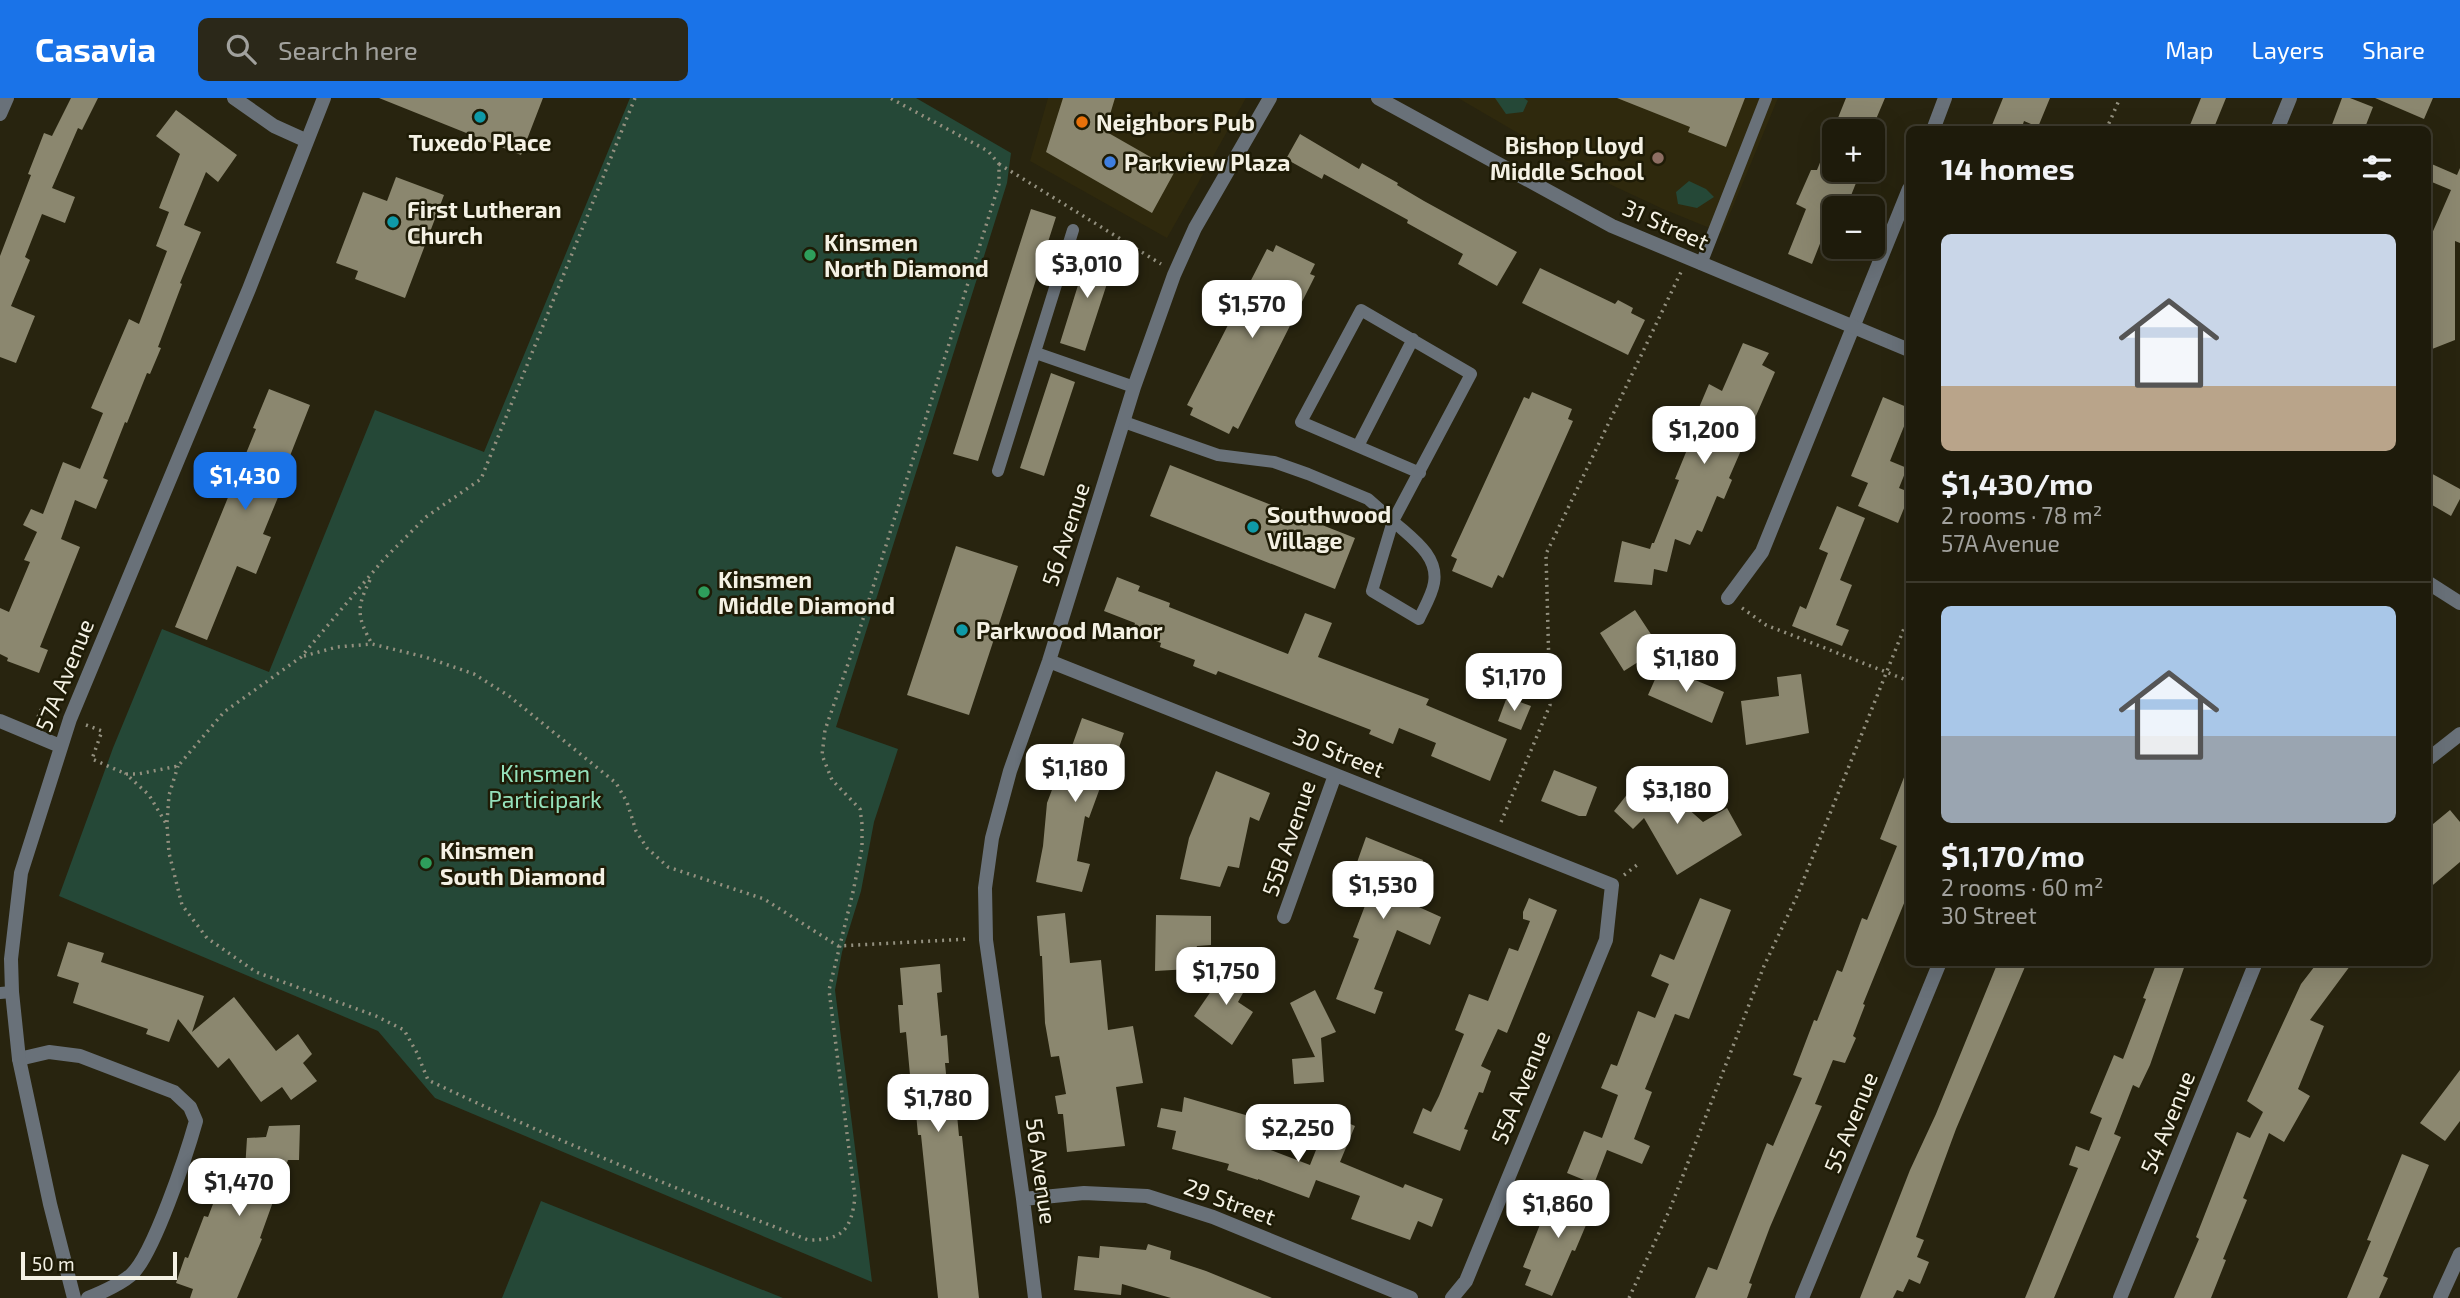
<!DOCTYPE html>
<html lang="en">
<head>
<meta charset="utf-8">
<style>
  body { margin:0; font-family:"Exo 2",sans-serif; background:#2b2819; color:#f1f3f6; height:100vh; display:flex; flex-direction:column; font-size:26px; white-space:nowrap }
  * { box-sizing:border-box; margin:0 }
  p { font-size:23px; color:#a1a19d }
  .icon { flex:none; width:38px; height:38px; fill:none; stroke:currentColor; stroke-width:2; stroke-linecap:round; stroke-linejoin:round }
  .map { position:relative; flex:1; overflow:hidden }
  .panel { position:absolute; left:1906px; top:28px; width:525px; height:840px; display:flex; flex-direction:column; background:#1e1b0b; border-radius:10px; box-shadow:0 7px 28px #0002,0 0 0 2px #3c392c }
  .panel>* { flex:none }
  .controls { position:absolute; left:1822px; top:21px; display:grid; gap:14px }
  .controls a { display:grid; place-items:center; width:63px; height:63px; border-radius:10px; background:#1e1b0b; box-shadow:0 7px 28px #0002,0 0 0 2px #3c392c; font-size:35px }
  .scale { position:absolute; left:21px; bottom:18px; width:156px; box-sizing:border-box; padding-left:7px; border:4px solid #f4f1e4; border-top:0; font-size:19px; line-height:24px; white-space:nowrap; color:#f4f1e4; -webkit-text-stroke:5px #1e1b06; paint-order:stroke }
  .price { position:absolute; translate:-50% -60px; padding:0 16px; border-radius:14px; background:#fff; color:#222; font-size:23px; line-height:46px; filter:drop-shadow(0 2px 4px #0008) }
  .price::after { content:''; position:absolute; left:50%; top:42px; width:21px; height:16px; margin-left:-10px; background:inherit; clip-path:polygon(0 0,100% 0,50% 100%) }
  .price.on { background:#1a73e8; color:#fff }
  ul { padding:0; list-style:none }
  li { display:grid; align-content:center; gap:14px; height:371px; padding:0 35px }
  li+li { border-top:2px solid #3c392c }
  li span { display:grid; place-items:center; height:217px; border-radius:10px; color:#555 }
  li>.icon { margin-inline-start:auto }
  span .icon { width:126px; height:126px; fill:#fffc; stroke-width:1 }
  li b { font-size:30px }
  h2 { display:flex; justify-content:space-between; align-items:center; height:84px; padding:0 35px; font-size:30px }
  header { display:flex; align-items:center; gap:42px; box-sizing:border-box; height:98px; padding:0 35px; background:#1a73e8; color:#fff }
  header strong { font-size:33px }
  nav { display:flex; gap:38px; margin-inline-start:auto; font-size:24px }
  .search { width:490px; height:63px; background:#2b2819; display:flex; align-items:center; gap:18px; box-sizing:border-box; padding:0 24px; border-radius:10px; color:#a1a19d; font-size:26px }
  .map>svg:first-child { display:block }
  .built { fill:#2f290d }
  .green { fill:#254837 }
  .building { fill:#8b876f }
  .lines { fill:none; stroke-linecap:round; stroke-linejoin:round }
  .path { stroke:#93907f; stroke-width:3.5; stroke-dasharray:2 5; stroke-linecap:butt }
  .service { stroke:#697179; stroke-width:12 }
  .minor { stroke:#697179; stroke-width:14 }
  .tertiary { stroke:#697179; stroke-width:14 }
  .culture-dot { fill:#0f9aa8; stroke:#1e1b06; stroke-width:2.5 }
  .food-dot { fill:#e8710a; stroke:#1e1b06; stroke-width:2.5 }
  .education-dot { fill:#8d6e63; stroke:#1e1b06; stroke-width:2.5 }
  .shop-dot { fill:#3f7fe0; stroke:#1e1b06; stroke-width:2.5 }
  .leisure-dot { fill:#2e9e5b; stroke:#1e1b06; stroke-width:2.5 }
  .labels { text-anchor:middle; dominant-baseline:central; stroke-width:5; stroke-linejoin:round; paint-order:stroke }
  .poi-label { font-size:23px; font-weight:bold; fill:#f4f1e4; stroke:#1e1b06; text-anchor:start }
  .street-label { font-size:23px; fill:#f4f1e4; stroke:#1e1b06 }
  .park-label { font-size:23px; fill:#95e1bb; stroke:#1e1b06 }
</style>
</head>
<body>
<header>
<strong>Casavia</strong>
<div class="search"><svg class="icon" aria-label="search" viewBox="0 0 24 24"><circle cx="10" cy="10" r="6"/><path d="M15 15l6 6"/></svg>Search here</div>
<nav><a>Map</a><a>Layers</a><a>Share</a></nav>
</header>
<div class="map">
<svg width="2460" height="1200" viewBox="0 0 2460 1200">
  <rect width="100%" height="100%" fill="#28240f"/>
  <path class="built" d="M1048 0H1246L1167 140 1030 63Z
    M1458 0H1778L1722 135 1663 111 1588 76Z"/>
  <path class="green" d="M630 0H916L1011 55 1007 85 836 629 898 651 874 724 861 793 842 854 835 892 872 1184 435 1000 378 933 59 798 113 650 162 531 269 574 375 312 484 354Z
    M1495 0H1524L1528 3 1523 14 1506 16Z
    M1689 83 1706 91 1714 99 1697 110 1678 106 1676 94Z
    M541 1103 783 1200H502Z"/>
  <path class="building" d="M71 0H98L82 32 78 30 52 90 75 99 65 125 42 116 25 159 30 162 11 208 35 218 16 265 0 259V158L31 77 28 76 44 35 52 38Z
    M379 0H543L521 57Z
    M1063 0H1115L1105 33 1175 73 1152 115 1046 54Z
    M1617 0H1745L1726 49 1688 34 1690 29Z
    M1846 0H1885L1871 33H1834V72H1853L1849 82 1856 85 1846 110H1834L1812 166 1788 156 1806 111 1796 106 1811 72H1817Z
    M2003 0H2050L2038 29 2024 23 2021 32H1990Z
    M2201 0H2226L2213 32H2188Z
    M2342 0H2350L2373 9 2364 32H2330Z
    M2375 0H2433L2424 21Z
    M176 12 237 57 218 84 206 74 184 127 201 134 180 185 182 186 158 249 161 250 150 276 147 275 127 325 125 324 103 380 108 382 96 411 75 402 61 441 80 449 40 549 48 552 39 575 7 563 8 560 0 556V510L9 514 30 464 24 462 37 434 23 427 31 411 43 416 63 364 80 371 103 315 91 310 129 221 139 226 167 153 156 148 169 114 159 110 180 56 156 38Z
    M1300 36 1359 71 1362 65 1398 85 1397 87 1424 103 1517 154 1497 188 1458 166 1463 156 1407 125 1408 122 1324 76 1322 81 1286 61Z
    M2427 64 2457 77 2460 70V145L2455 143V242L2427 253V228L2432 226V194H2427V147L2451 92 2427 82Z
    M396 79 444 97 405 200 355 181 358 173 336 165 363 94 387 103Z
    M1031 111 1056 119 978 363 953 356Z
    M1276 147 1315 166 1310 176 1315 178 1238 331 1233 328 1229 336 1190 317 1193 310 1187 307 1267 151 1273 154Z
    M1089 152 1115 161 1085 253 1060 245Z
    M1540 170 1615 206 1618 202 1633 210 1631 215 1645 222 1628 257 1522 205Z
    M1743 245 1769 255 1762 267 1775 274 1729 380 1732 382 1724 401 1717 398 1702 434 1697 432 1690 447 1675 441 1667 474 1654 471 1652 487 1614 484 1622 443 1650 451 1652 445H1654L1679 382 1675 381 1691 342 1698 345 1710 318 1698 312 1709 286 1722 293Z
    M1051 275 1075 284 1044 378 1020 370Z
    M269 291 310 307 286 368 290 370 263 436 271 439 256 476 237 468 207 542 175 529 256 331 253 330Z
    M1532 294 1572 311 1568 321 1573 323 1503 480 1498 477 1492 490 1452 473 1457 461 1451 458 1524 299 1529 301Z
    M1883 299 1909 310V316L1890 363 1907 370 1899 390 1909 394V398L1898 425 1858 408 1868 385 1851 378Z
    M1170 367 1355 440 1335 491 1150 418Z
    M2427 373 2460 391V401L2451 418 2427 404Z
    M1837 408 1865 420 1840 482 1852 487 1836 527 1849 532 1842 548 1792 528 1800 508 1806 511 1828 455 1819 451Z
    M956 448 1018 468 969 617 907 597Z
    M1117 479 1140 488 1138 493 1170 505 1169 509 1288 556 1305 515 1332 525 1318 559 1429 601 1426 607 1507 641 1490 683 1431 658 1436 645 1399 630 1393 646 1369 636 1371 632 1218 573 1216 577 1193 568 1195 562 1160 549 1161 545 1132 534 1135 525 1104 513Z
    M1635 512 1660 550 1624 573 1600 535Z
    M1661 568 1724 594 1712 625 1648 597Z
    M1801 576 1809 635 1746 647 1741 603 1779 598 1777 579Z
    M1507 599 1531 608 1521 632 1498 623Z
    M1082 620 1124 635 1116 658 1112 657 1089 720 1085 718 1077 763 1090 766 1082 794 1036 784 1043 748 1047 705 1069 647 1072 648Z
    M1908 669 1909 793 1863 906 1865 907 1853 938 1856 940 1845 965 1833 962 1815 1006 1822 1008 1770 1129 1749 1185 1752 1186 1747 1200H1695L1708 1169 1717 1172 1767 1045 1773 1048 1802 980 1793 977 1814 922 1817 923 1837 872 1842 874 1862 820 1867 822 1897 748 1880 741Z
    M1554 672 1597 689 1586 718H1579L1541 703Z
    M1216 673 1270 695 1259 723 1250 719 1239 770 1228 768 1220 789 1180 781 1189 740Z
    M1652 679 1703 724 1727 710 1742 737 1677 777 1644 720 1633 731 1614 713 1629 694 1641 693Z
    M2450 712 2460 724V764L2427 792V731Z
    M1366 739 1423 762 1416 782 1409 780 1401 801 1441 819 1430 847 1397 832 1374 891 1383 894 1375 916 1336 901 1359 841 1353 839 1376 779 1355 770Z
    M1529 800 1557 812 1507 935 1498 931 1481 968 1491 973 1483 995 1479 994 1464 1031 1468 1032 1460 1053 1413 1035 1423 1010 1431 1014 1439 998 1464 936 1455 932 1469 896 1488 903 1509 850 1518 853 1530 823 1523 821V814Z
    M1700 800 1731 812 1689 921 1675 916 1645 991 1652 994 1634 1041 1650 1048 1642 1066 1607 1052 1594 1086 1567 1075 1584 1033 1602 1040 1618 997 1601 990 1611 966 1617 968 1638 913 1655 920 1669 886 1651 878 1660 856 1674 862Z
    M1065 815 1070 865 1101 862 1108 932 1133 928 1143 985 1116 989 1125 1048 1067 1054 1063 1016H1058L1055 998 1066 996 1059 958 1051 959 1045 925 1042 858H1040L1037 818Z
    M1156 817 1211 818V847L1197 848 1190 871 1155 873Z
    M68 844 104 855 101 864 204 898 192 934 234 899 276 953 298 936 312 956 303 965 317 983 291 1002 282 989 261 1004 229 960 218 970 178 921 169 944 146 936 148 931 73 905 79 885 57 878Z
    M1998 864H2027L1956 1031 1916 1139 1924 1142 1917 1159 1929 1164 1920 1186 1909 1181 1903 1194 1897 1192 1893 1200H1860L1910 1072 1936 1016Z
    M2157 864H2186L2150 967 2139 990 2133 987 2114 1036 2121 1039 2054 1200H2025L2078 1070 2069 1067 2076 1048 2089 1053 2102 1020 2090 1015 2114 957 2123 961 2146 901 2143 900Z
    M2318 864H2353L2310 922 2324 928 2298 991 2310 998 2284 1044 2269 1035 2243 1100 2247 1102 2223 1161 2226 1162 2211 1200H2174L2199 1141 2196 1139 2237 1034 2250 1040 2263 1014 2247 1003 2301 886Z
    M940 866 942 894 937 895 941 938 947 937 949 965H945L949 1007 956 1006 959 1038H962L979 1200H938L921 1037H918L915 1004H908L906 977H910L906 934 900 935 898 907H903L900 870Z
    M1227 870 1249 884 1238 904 1253 914 1232 947 1194 918Z
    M1315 892 1336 934 1321 940 1324 984 1294 986 1292 961 1315 959 1290 905Z
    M2460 972V1023L2445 1043 2420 1025Z
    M1184 999 1276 1026 1268 1051 1310 1067 1330 1017 1355 1028 1340 1064 1403 1090 1405 1086 1443 1101 1432 1129 1418 1123 1410 1142 1351 1121 1360 1098 1316 1082 1309 1100 1258 1081V1082L1227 1072 1229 1066 1172 1051 1176 1033 1157 1029 1161 1010 1182 1014Z
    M300 1027 299 1062H288L260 1140 262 1141 237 1200H190L193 1191 176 1185 185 1159 188 1160 204 1118 208 1119 223 1080 244 1088 247 1040 266 1039 269 1028Z
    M2402 1056 2429 1067 2383 1178 2388 1180 2379 1200H2347L2371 1143 2367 1142Z
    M1581 1086 1600 1094 1575 1153 1572 1152 1552 1198 1525 1187 1531 1172 1523 1169 1549 1104 1570 1112Z
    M1148 1146 1171 1153 1170 1161 1206 1173 1272 1200H1171L1122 1186 1121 1197 1074 1192 1078 1158 1099 1160 1100 1148 1146 1152Z"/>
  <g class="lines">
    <path class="path" d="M635 0 481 381 426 419 384 461 301 559 224 614 178 668 138 676H126L149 697 167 727 169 755 182 807 207 840 256 874 376 918 404 932 417 955 428 982C551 1041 680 1092 808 1142 842 1142 851 1133 855 1099L829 892 853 794 862 750V726L860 711 832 682 822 657 825 632 858 537 999 86V66L988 53 890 0
      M2106 32 2120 0
      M999 66 1161 166
      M370 482C356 510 357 519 372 546
      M1742 510 1766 527 1909 583
      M304 558 337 549 372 546 425 559 474 576 509 598 616 685 627 704 636 733 647 750 668 769 764 801 838 848 968 841
      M38 619 41 612 56 617
      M86 627 102 633 92 661 126 676
      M167 724 169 697 178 668
      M1501 724 1550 607 1546 456 1681 174
      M1624 777 1637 767
      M1629 1200 1670 1111 1764 868 1797 798 1909 518"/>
    <path class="service" d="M1701 166 1766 0
      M1036 255 1134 289
      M1124 324 1218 357 1274 364 1308 376 1368 401 1393 423 1471 276 1361 212 1301 324 1420 375
      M1358 348 1413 241
      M998 373 1073 132
      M1393 423C1410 439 1439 457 1434 485 1432 497 1424 510 1419 521L1372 493Z
      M0 895 12 894"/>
    <path class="minor" d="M234 0 274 28 305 42
      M0 16 7 0
      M1933 32 1945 0
      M2277 32 2290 0
      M1728 500 1762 454 1909 91
      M1049 563 1612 787 1606 842 1466 1183 1452 1200
      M2427 662 2460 636
      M1284 819 1335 677
      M19 961 49 954 80 958 174 994 190 1009 196 1023C187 1055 153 1158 131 1177 119 1187 103 1194 88 1200
      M1023 1101 1084 1095 1147 1098 1213 1119 1411 1200
      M1035 1200 1023 1101 986 842 985 790 992 740 1010 673 1049 563 1134 289 1174 177 1195 130 1270 0
      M1802 1200 1940 864
      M2120 1200 2256 864"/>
    <path class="tertiary" d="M1378 0 1612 128 1909 252
      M2427 484 2460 505
      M0 623 60 648
      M74 1200 50 1106 19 961 12 894 11 861 21 775 70 621 249 191 324 0
      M2440 1200 2460 1156"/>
  </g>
  <g class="culture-dot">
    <circle cx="480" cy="19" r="7"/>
    <circle cx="393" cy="124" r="7"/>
    <circle cx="1253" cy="429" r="7"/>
    <circle cx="962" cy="532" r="7"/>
  </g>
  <circle class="food-dot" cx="1082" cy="24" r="7"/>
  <circle class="education-dot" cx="1658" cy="60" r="7"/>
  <circle class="shop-dot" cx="1110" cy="64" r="7"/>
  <g class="leisure-dot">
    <circle cx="810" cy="157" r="7"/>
    <circle cx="704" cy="494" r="7"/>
    <circle cx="426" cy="765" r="7"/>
  </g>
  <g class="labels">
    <g class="poi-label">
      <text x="1096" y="24">Neighbors Pub</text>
      <text x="480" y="44" text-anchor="middle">Tuxedo Place</text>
      <text x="1644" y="47" text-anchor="end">Bishop Lloyd<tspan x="1644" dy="26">Middle School</tspan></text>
      <text x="1124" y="64">Parkview Plaza</text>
      <text x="407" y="111">First Lutheran<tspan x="407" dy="26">Church</tspan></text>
      <text x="824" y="144">Kinsmen<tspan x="824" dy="26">North Diamond</tspan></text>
      <text x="1267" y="416">Southwood<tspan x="1267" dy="26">Village</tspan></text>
      <text x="718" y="481">Kinsmen<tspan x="718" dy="26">Middle Diamond</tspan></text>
      <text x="976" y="532">Parkwood Manor</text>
      <text x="440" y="752">Kinsmen<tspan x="440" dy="26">South Diamond</tspan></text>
    </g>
    <g class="street-label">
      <text transform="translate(1666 126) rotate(24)">31 Street</text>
      <text transform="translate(1065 436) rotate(-72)">56 Avenue</text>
      <text transform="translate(64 577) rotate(-68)">57A Avenue</text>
      <text transform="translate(1339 654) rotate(22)">30 Street</text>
      <text transform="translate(1288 740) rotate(-71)">55B Avenue</text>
      <text transform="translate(1520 989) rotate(-68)">55A Avenue</text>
      <text transform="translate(1850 1024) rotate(-68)">55 Avenue</text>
      <text transform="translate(2167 1024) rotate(-68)">54 Avenue</text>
      <text transform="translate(1042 1073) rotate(82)">56 Avenue</text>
      <text transform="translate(1230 1103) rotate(20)">29 Street</text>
    </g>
    <g class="park-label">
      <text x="545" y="675">Kinsmen<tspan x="545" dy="26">Participark</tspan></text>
    </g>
  </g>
</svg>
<div class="controls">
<a>+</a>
<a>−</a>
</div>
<div class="scale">50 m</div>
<b class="price" style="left:1087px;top:202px">$3,010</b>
<b class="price" style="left:1252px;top:242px">$1,570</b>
<b class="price" style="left:1704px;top:368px">$1,200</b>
<b class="price on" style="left:245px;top:414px">$1,430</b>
<b class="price" style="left:1686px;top:596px">$1,180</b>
<b class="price" style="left:1514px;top:615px">$1,170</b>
<b class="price" style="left:1075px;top:706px">$1,180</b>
<b class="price" style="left:1677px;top:728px">$3,180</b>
<b class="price" style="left:1383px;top:823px">$1,530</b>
<b class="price" style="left:1226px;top:909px">$1,750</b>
<b class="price" style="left:938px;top:1036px">$1,780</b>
<b class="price" style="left:1298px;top:1066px">$2,250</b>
<b class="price" style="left:239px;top:1120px">$1,470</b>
<b class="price" style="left:1558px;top:1142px">$1,860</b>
<section class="panel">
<h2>14 homes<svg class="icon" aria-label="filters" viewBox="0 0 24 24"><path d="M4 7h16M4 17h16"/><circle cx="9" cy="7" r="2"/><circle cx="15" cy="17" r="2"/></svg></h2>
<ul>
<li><span style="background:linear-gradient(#c9d6e8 70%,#b9a48a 0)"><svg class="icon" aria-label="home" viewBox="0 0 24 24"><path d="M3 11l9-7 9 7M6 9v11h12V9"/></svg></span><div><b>$1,430/mo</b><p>2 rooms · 78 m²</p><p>57A Avenue</p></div></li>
<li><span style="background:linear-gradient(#a9c7e8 60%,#9aa5b1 0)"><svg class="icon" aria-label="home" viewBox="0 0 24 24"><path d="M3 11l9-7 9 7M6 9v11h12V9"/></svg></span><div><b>$1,170/mo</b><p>2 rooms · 60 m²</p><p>30 Street</p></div></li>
</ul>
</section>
</div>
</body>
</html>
